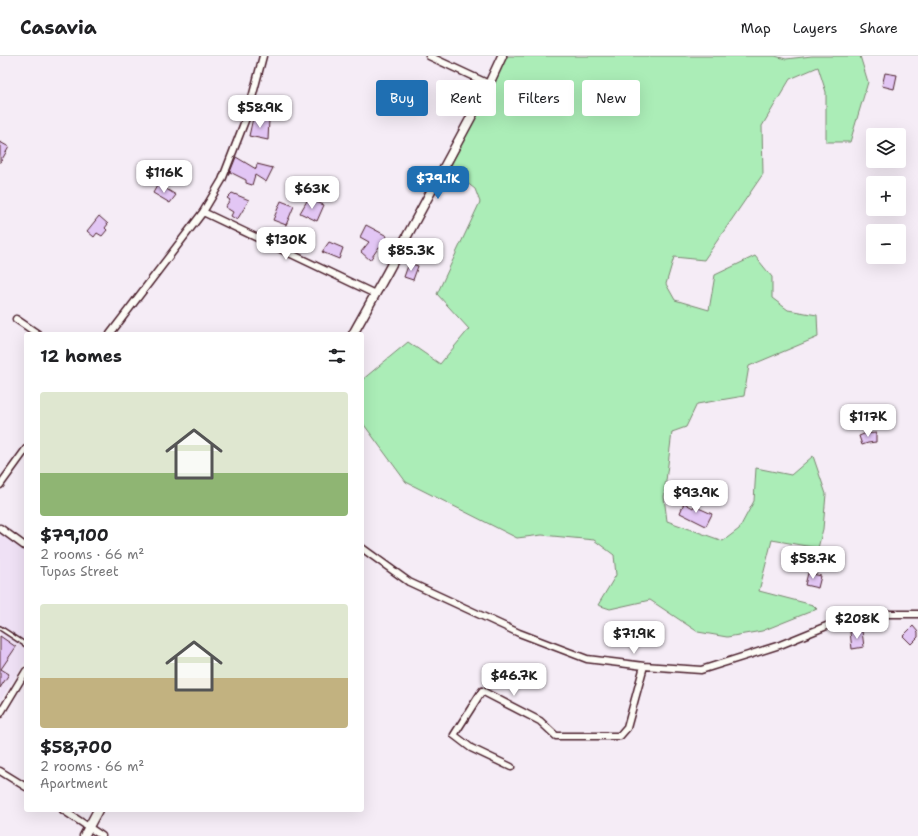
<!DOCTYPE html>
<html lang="en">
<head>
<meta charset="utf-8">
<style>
  body { margin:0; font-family:"Shantell Sans",sans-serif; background:#f2f2f2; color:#202124; height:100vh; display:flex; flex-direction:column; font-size:15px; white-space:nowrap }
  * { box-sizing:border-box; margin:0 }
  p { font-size:13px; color:#757577 }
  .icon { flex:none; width:22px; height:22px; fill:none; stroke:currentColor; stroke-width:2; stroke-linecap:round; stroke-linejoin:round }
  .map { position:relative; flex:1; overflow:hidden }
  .drawer { position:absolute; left:24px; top:276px; width:340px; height:480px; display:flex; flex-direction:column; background:#fff; border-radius:4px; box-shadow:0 4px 16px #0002 }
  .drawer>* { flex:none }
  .guide { position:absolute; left:376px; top:24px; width:380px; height:36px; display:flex; gap:8px }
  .controls { position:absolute; left:866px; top:72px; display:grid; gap:8px }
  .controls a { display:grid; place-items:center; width:40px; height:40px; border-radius:4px; background:#fff; box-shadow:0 4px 16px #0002; font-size:20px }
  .price { position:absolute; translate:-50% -34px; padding:0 9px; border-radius:8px; background:#fff; color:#222; font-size:13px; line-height:26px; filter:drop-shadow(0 1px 2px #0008) }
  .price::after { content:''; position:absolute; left:50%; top:24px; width:12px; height:9px; margin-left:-6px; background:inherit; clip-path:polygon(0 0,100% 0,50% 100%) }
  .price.active { background:#1f6fb2; color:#fff }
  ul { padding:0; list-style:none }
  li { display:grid; align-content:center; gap:8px; height:212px; padding:0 16px }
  li span { display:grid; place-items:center; height:124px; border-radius:4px; color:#555 }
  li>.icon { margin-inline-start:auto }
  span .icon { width:72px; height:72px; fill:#fffc; stroke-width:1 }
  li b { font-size:17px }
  h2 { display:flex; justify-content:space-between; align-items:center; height:48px; padding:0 16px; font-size:17px }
  .pill { padding:0 14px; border-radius:4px; background:#fff; box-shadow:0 4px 16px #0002; font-size:14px; line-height:36px }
  .pill.active { background:#1f6fb2; color:#fff }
  header { display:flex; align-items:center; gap:24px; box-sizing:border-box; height:56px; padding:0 20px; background:#fff; border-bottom:1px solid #e0e0e0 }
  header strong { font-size:19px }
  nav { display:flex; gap:22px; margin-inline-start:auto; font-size:14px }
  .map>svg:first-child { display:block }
  .built { fill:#efe1f5 }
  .green { fill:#abedb7; stroke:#7a8671 }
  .building { fill:#e2c6f4; stroke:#4a1f2b }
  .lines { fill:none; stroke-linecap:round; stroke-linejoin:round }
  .service-casing { stroke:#4a1f2b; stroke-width:6 }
  .minor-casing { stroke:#4a1f2b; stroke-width:9 }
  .tertiary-casing { stroke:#4a1f2b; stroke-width:11 }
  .service { stroke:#fdfcf7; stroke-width:3 }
  .minor { stroke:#fdfcf7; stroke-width:6 }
  .tertiary { stroke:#fdfcf7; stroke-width:8 }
</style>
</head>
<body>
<header>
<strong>Casavia</strong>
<nav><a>Map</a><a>Layers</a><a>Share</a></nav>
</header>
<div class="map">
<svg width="918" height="780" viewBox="0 0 918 780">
  <rect width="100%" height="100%" fill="#f5ecf6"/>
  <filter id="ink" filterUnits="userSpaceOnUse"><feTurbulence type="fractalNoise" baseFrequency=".025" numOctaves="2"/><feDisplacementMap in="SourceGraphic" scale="8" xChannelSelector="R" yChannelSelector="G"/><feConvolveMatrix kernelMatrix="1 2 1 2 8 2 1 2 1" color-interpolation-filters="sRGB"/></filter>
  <g filter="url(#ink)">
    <path class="built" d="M0 476 26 496V605L0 645Z"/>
    <path class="green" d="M507 0H775L786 3 812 0H860L868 26 850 86H826V36L818 11 790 23 762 70 763 118 704 204 674 201 666 228 675 244 709 254 715 219 755 200 772 221V242L788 254 817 259 818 281 749 310 744 340 697 348 686 371 672 376 664 441 667 465 723 485 739 473 754 445 756 412 791 419 813 400 826 438 823 473 818 492 772 484 759 535 813 549 817 553 762 575 727 581 698 576 650 544 610 553 598 549 616 519 614 499 594 484 542 479 517 482 406 426 362 366V324L408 286 440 308 469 273 437 238 480 146 475 133 449 113Z"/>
    <path class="building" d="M885 17 897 19 894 33 882 30Z
      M253 62 269 64 268 84 249 80Z
      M0 86 9 91 0 107Z
      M236 101 256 113 257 108 273 112 266 126 255 119 252 129 246 127V124L230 116Z
      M158 128 176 139 170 147 153 137Z
      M232 137 249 144 237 164 231 160 233 156 225 151 230 144 227 142Z
      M308 143 324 149 317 165 300 157Z
      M281 145 294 150 286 169 273 164Z
      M99 160 108 168 105 172 107 174 102 180 97 177 94 181 87 175Z
      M366 169 387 180 381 191H379L370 204 361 196 369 186 360 181Z
      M329 186 343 192 339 203 322 196Z
      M409 207 418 210 413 224 404 221Z
      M876 377V386L868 387 862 389 859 380 864 378Z
      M684 447 693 452 694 450 712 458 706 470 680 457Z
      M808 517 821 520 818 532 805 529Z
      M913 570 918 576V581L911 588 903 580Z
      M862 575 864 591 852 593 850 576Z
      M0 580 16 591 1 613 9 618 0 632Z"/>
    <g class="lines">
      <defs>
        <path id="service" d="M0 572 26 589"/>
        <path id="minor" d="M429 0 489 28
          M203 156 375 238
          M16 263 38 278
          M110 278 203 156 222 124 248 57 263 0
          M0 429 26 393
          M0 472 26 491
          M362 492 409 526 519 577 587 603 644 610 701 614 780 589 856 558H918
          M0 658 26 615
          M511 711 471 692 454 679 482 635 540 665 556 680H620L627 672 644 610
          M0 715 26 731
          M63 754 102 780"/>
        <path id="tertiary" d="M353 278 387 217 489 28 502 0
          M84 780 98 754"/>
      </defs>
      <use href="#service" class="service-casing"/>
      <use href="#minor" class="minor-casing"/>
      <use href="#tertiary" class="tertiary-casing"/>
      <use href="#service" class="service"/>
      <use href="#minor" class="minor"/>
      <use href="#tertiary" class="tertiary"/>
    </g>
  </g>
</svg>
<div class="controls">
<a><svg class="icon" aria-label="layers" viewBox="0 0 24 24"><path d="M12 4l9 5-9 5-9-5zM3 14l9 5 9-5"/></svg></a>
<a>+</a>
<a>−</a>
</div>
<b class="price" style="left:260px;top:73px">$58.9K</b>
<b class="price" style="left:164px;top:138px">$116K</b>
<b class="price active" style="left:438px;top:144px">$79.1K</b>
<b class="price" style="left:312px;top:154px">$63K</b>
<b class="price" style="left:286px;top:205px">$130K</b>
<b class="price" style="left:411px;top:216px">$85.3K</b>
<b class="price" style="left:868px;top:382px">$117K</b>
<b class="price" style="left:696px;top:458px">$93.9K</b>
<b class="price" style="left:813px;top:524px">$58.7K</b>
<b class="price" style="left:857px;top:584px">$208K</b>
<b class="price" style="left:634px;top:599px">$71.9K</b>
<b class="price" style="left:514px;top:641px">$46.7K</b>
<div class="guide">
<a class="pill active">Buy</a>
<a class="pill">Rent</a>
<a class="pill">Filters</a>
<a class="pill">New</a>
</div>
<section class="drawer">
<h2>12 homes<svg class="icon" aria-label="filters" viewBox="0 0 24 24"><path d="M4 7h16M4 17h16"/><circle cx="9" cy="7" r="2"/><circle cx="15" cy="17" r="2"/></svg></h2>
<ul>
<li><span style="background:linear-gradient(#dfe7d0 65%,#8fb573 0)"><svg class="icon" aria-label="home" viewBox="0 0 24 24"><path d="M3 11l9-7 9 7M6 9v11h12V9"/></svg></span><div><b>$79,100</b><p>2 rooms · 66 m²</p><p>Tupas Street</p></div></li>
<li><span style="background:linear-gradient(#dfe7d0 60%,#c2b280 0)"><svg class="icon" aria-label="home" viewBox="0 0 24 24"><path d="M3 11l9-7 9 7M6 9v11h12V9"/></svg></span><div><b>$58,700</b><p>2 rooms · 66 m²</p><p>Apartment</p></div></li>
</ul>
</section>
</div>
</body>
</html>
